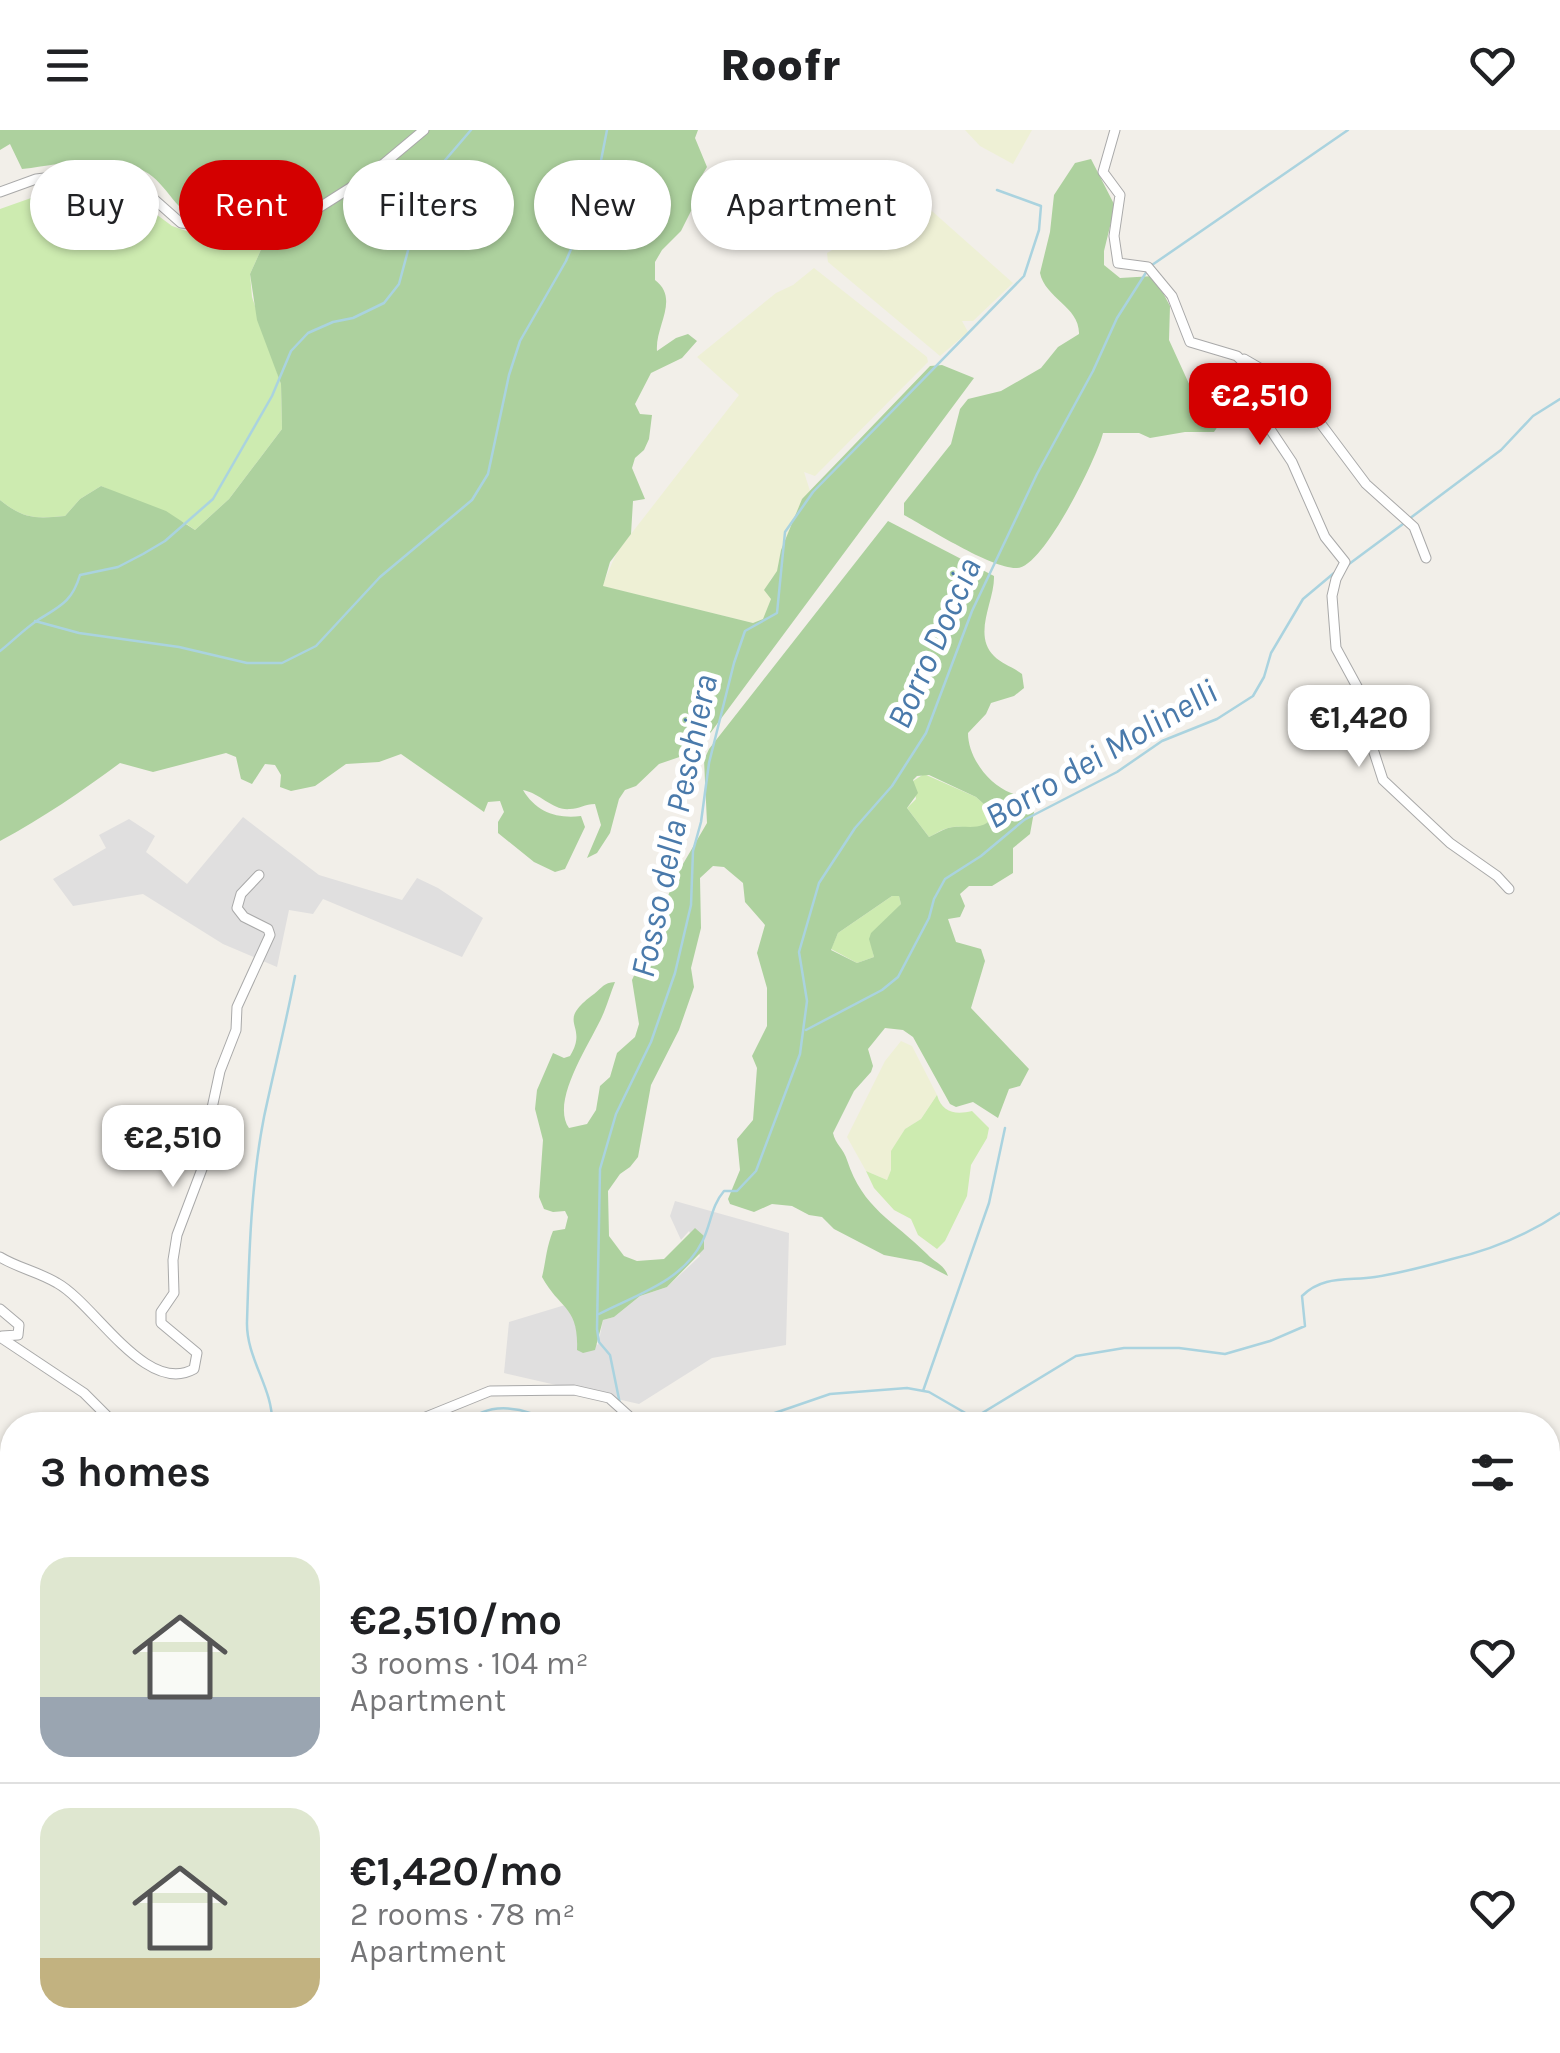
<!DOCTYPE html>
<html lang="en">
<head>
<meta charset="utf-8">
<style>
  body { margin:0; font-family:Karla,sans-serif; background:#f2f2f2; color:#202124; height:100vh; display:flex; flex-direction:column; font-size:38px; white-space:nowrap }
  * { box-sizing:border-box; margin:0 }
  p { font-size:32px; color:#757577 }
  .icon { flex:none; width:55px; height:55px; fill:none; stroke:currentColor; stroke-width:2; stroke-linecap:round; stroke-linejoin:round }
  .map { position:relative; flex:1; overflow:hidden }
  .sheet { position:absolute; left:0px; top:1282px; width:1560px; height:642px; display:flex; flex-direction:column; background:#fff; border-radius:40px 40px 0 0; box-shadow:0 2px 8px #0004 }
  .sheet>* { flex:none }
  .guide { position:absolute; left:30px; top:30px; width:1000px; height:90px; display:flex; gap:20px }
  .price { position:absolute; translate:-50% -85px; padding:0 22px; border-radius:20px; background:#fff; color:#222; font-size:32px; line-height:65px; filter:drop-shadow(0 2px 5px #0008) }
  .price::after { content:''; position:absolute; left:50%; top:60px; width:30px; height:22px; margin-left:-15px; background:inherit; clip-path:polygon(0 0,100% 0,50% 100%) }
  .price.on { background:#d40000; color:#fff }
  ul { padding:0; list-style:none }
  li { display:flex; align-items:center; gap:30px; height:250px; padding:0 40px }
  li+li { border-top:2px solid #e0e0e0 }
  li span { display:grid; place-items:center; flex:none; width:280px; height:200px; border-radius:30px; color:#555 }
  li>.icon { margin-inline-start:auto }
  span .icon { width:120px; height:120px; fill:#fffc; stroke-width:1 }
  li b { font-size:42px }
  h2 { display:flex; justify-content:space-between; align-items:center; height:120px; padding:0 40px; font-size:42px }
  .pill { padding:0 35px; border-radius:45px; background:#fff; box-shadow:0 2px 8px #0004; font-size:35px; line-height:90px }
  .pill.on { background:#d40000; color:#fff }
  header { display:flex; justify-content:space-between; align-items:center; height:130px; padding:0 40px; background:#fff; font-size:45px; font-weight:800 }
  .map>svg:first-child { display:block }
  .residential { fill:#e0dfdf }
  .farmland { fill:#eef0d5 }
  .grass { fill:#cdebb0 }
  .forest { fill:#add19e; fill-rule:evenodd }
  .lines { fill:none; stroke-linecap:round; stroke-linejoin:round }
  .stream { stroke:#aad3df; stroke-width:2.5 }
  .street-casing { stroke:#a9a9a9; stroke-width:11 }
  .street { stroke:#fff; stroke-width:9 }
  .labels { text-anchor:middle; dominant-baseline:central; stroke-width:10; stroke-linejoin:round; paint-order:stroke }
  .water-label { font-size:35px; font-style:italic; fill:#4a7aab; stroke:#fff }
</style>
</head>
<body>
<header><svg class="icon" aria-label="menu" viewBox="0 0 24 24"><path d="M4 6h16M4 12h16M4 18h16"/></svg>Roofr<svg class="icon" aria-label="heart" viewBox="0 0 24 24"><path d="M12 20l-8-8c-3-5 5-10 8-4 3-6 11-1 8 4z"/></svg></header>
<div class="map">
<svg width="1560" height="1923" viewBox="0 0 1560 1923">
  <rect width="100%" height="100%" fill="#f2efe9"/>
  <path class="residential" d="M243 687 319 745 402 770 417 748 438 758 483 788 462 827 323 769 313 784 289 780 277 837 223 814 143 764 73 776 53 749 106 718 99 705 129 689 155 706 146 722 187 754Z
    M675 1071 789 1103 786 1215 712 1228 639 1274 504 1243 509 1192 565 1175 575 1189V1196L598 1215 603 1190 614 1187 640 1166 667 1157 700 1126 689 1101 681 1110 670 1086Z"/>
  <path class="farmland" d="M965 0H1032L1013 34 980 16Z
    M915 66 1013 153 973 191H962L968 202 940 226 828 132 827 123 864 101 894 71Z
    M814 138 927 227 928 232 815 346 804 342 810 361 802 369 781 420 777 442 770 450 771 469 764 489 753 493 602 456 617 422 739 265 697 227 776 163 793 155Z
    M901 911 912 916 937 965 921 989 905 999 892 1021 891 1040 887 1050 866 1041 847 1007 885 931Z
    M1548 1786 1560 1789V1878L1548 1877Z"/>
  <path class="grass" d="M65 56H101L125 61 172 96 195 104 230 107 273 93 250 144 252 167 281 254 282 299 229 369 195 400 185 393 101 356 80 369 65 386C35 389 24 389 0 370V79Z
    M924 644 976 667 995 684C978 708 967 691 945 699 939 701 934 705 929 707L907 678 916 669 913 651Z
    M892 766H899L901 774C885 793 866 800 874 827L857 833 831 819 838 803Z
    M937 965C942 983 956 985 972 981L989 998 987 1008 971 1035 967 1066 945 1111 937 1119 918 1105 911 1089 894 1080 874 1058 866 1041 887 1050 891 1040V1021L905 999 921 989Z"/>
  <path class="forest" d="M0 0H698L695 8 707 37 701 47 709 55 708 66 691 81 681 101 662 120 655 132V150C680 169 655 196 657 221L676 208 688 204 697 211 682 228 651 243 635 274 640 284 652 285 649 309 644 320 635 328 632 338 645 369 633 371 631 404 610 432 603 456 753 493 763 489 771 469 764 460 777 441 781 420 802 369 930 236 942 235 974 248 697 621 659 634 636 656 625 660 619 669 610 703 597 723 587 728 601 695 595 674C585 674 579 679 570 679 553 681 540 663 523 660 536 682 557 689 581 686L585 697 565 739 555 742 534 732 498 703V692L504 682 500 671 488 672 484 682 401 624 379 632 346 634 315 656 291 661 280 657 281 645 275 635 265 634 252 654 241 649 236 627 226 623 153 642 120 633C82 661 43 688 0 711V370C24 389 35 389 65 386L80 369 101 356 166 381 195 400 229 369 282 299 281 254 257 190 250 144 273 93 269 66 255 67 249 36 233 30C218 49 214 61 217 85 179 99 172 55 144 41 105 22 63 34 22 39L10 14 0 20Z
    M1091 29 1115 76 1104 121V135L1120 148 1154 146 1170 176 1169 210 1190 256 1203 277 1220 293 1214 302H1185L1150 308 1139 303H1103C1097 328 1043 438 1017 438 992 439 928 398 904 385V373L951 314 960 279 968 269 1001 261 1041 238 1058 217 1079 204C1080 177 1045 168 1040 143L1050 102 1054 65 1075 33Z
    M888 391 994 446C995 471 972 504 994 526 1002 534 1013 537 1022 544L1024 558 1014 566 991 573 986 584 968 603C968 627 988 654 1011 663 1019 666 1027 667 1036 671L1030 704 1013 718V743L992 756H969L960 764 965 776 960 787 948 789 956 812 981 819 985 831 971 878 1029 939 1020 956 1009 959 998 988 973 972 956 977 950 974 913 907 903 900 885 898 868 919 873 936 871 942 854 961 833 1003C835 1014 844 1019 847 1030 863 1079 893 1090 927 1124 935 1133 944 1134 948 1146L921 1132 884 1125 834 1099 822 1087 809 1085 792 1076 772 1074 754 1082 730 1074 728 1069 740 1040 737 1009 753 990 757 938 752 926 767 896V858L757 823 765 795 745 772 743 753 724 737 713 736 700 748 701 798 691 838 694 857 679 900 651 955 638 1027 630 1037 620 1044 608 1061 609 1106 624 1126 637 1131 664 1129 695 1098 704 1106V1119L667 1157 640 1166 614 1187 603 1190 595 1220 583 1223 577 1220C579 1176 560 1180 542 1147 546 1131 546 1118 553 1101L565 1099 568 1087 565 1081 553 1082 544 1079 539 1067 543 1010 535 979 537 960 553 923 564 928 570 926C590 893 553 894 594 864 603 857 603 853 615 852 611 862 608 872 604 882 594 908 549 970 569 998L587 994 596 980 600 956 610 947 617 923 635 907 639 894 632 850 637 839 655 821 658 797 673 751 707 693 704 630 709 619ZM929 645 976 667 995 684C982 706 962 691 943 700 938 702 934 705 929 707L907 678 918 663 913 650 917 646ZM892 766H899L901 774 871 803 869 809 874 827 857 833 831 820 838 803Z
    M0 1393 12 1399V1912H1149V1923H0Z
    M1548 1686 1560 1690V1789L1548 1786Z"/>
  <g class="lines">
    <path class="stream" d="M1152 135 1348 0
      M1409 389 1501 320 1533 286 1560 269
      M1345 437 1403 394
      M35 491 79 503 179 517 247 533H282L316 516 380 447 472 370 488 344 509 245 520 211 566 131 587 81 595 61 607 0
      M0 521C13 511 24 499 38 490 60 476 72 472 80 445L118 437 143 424 165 411 213 369 272 266 291 221 308 203 333 192 353 188 384 173 399 154 424 61 435 42 471 0
      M806 900 882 860 898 847 929 788 934 769 945 749 981 726 1024 690 1117 642 1162 611 1217 589 1253 566 1264 547 1271 523 1303 469 1334 443
      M599 1184C635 1165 682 1152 702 1112 711 1095 711 1076 724 1061H737L756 1041 800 924 807 871 799 822 819 753 855 698 892 656 926 603 972 481 1037 344 1093 241 1117 188 1147 141
      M923 1261 989 1073 1005 998
      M620 1274 610 1225 599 1212 597 1199 600 1039 616 984 651 912 675 843 691 775 693 721 701 692 709 633 734 533 745 501 777 483 785 402 813 362 1024 146 1039 100 1041 76 997 60
      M974 1288 1076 1226 1124 1218H1179L1225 1224 1270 1211 1305 1196 1302 1166C1323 1145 1348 1151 1375 1147 1401 1143 1427 1136 1452 1129 1491 1120 1527 1105 1560 1083
      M272 1295C274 1259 246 1229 247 1192 249 1125 251 1053 264 987 274 940 286 893 295 846
      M465 1295C488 1269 527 1277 554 1295
      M740 1295 830 1264 907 1258 929 1262 974 1288 993 1295
      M0 1375 12 1384
      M1548 1375 1560 1383
      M0 1782 12 1770
      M534 1912 541 1923
      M1116 1912 1125 1923
      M94 1923 96 1912"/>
    <defs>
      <path id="street" d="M1115 0 1103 42 1120 65 1114 106 1118 133 1148 137 1172 166 1190 212 1237 226 1248 237 1268 296 1292 332 1325 407 1345 432 1336 449 1332 466 1336 518 1367 575 1372 616 1383 650 1450 713 1497 746 1509 759
        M0 62 36 49 112 40 129 47 181 93 224 97 274 76 320 77 369 46 424 0
        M1244 229 1263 240 1306 274 1366 354 1414 397 1426 428
        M0 1127C18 1138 39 1142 57 1153 95 1174 146 1266 194 1239L197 1223 161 1193V1182L174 1163 173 1130 177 1105 205 1031 209 992 220 941 236 900 237 877 270 805 268 799 244 787 237 778 241 764 259 745
        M0 1179 19 1195 18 1205 2 1206
        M0 1207 84 1263 116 1295
        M406 1295 490 1261 574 1260 609 1268 639 1295
        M1548 1881 1560 1883"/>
    </defs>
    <use href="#street" class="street-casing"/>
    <use href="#street" class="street"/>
  </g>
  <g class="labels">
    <g class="water-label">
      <text transform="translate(934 513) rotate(-66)">Borro Doccia</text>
      <text transform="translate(1101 624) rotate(-30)">Borro dei Molinelli</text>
      <text transform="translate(674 696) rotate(-78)">Fosso della Peschiera</text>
    </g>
  </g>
</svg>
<b class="price on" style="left:1260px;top:318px">€2,510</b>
<b class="price" style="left:1359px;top:640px">€1,420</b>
<b class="price" style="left:173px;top:1060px">€2,510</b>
<div class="guide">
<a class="pill">Buy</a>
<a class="pill on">Rent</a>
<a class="pill">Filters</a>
<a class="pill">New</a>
<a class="pill">Apartment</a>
</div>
<section class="sheet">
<h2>3 homes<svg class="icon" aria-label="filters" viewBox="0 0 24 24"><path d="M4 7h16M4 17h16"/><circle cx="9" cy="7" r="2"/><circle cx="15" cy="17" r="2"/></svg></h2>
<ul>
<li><span style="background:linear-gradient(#dfe7d0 70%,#9aa5b1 0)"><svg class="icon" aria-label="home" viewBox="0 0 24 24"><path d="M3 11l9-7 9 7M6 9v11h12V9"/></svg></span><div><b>€2,510/mo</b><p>3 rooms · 104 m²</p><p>Apartment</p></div><svg class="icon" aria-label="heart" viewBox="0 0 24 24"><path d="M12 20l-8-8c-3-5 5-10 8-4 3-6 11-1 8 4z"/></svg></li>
<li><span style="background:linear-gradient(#dfe7d0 75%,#c2b280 0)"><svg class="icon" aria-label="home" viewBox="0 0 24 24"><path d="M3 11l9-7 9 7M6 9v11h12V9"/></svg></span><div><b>€1,420/mo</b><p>2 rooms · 78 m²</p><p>Apartment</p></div><svg class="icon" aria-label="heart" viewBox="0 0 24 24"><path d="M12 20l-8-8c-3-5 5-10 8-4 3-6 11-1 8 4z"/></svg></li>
</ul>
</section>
</div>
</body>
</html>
